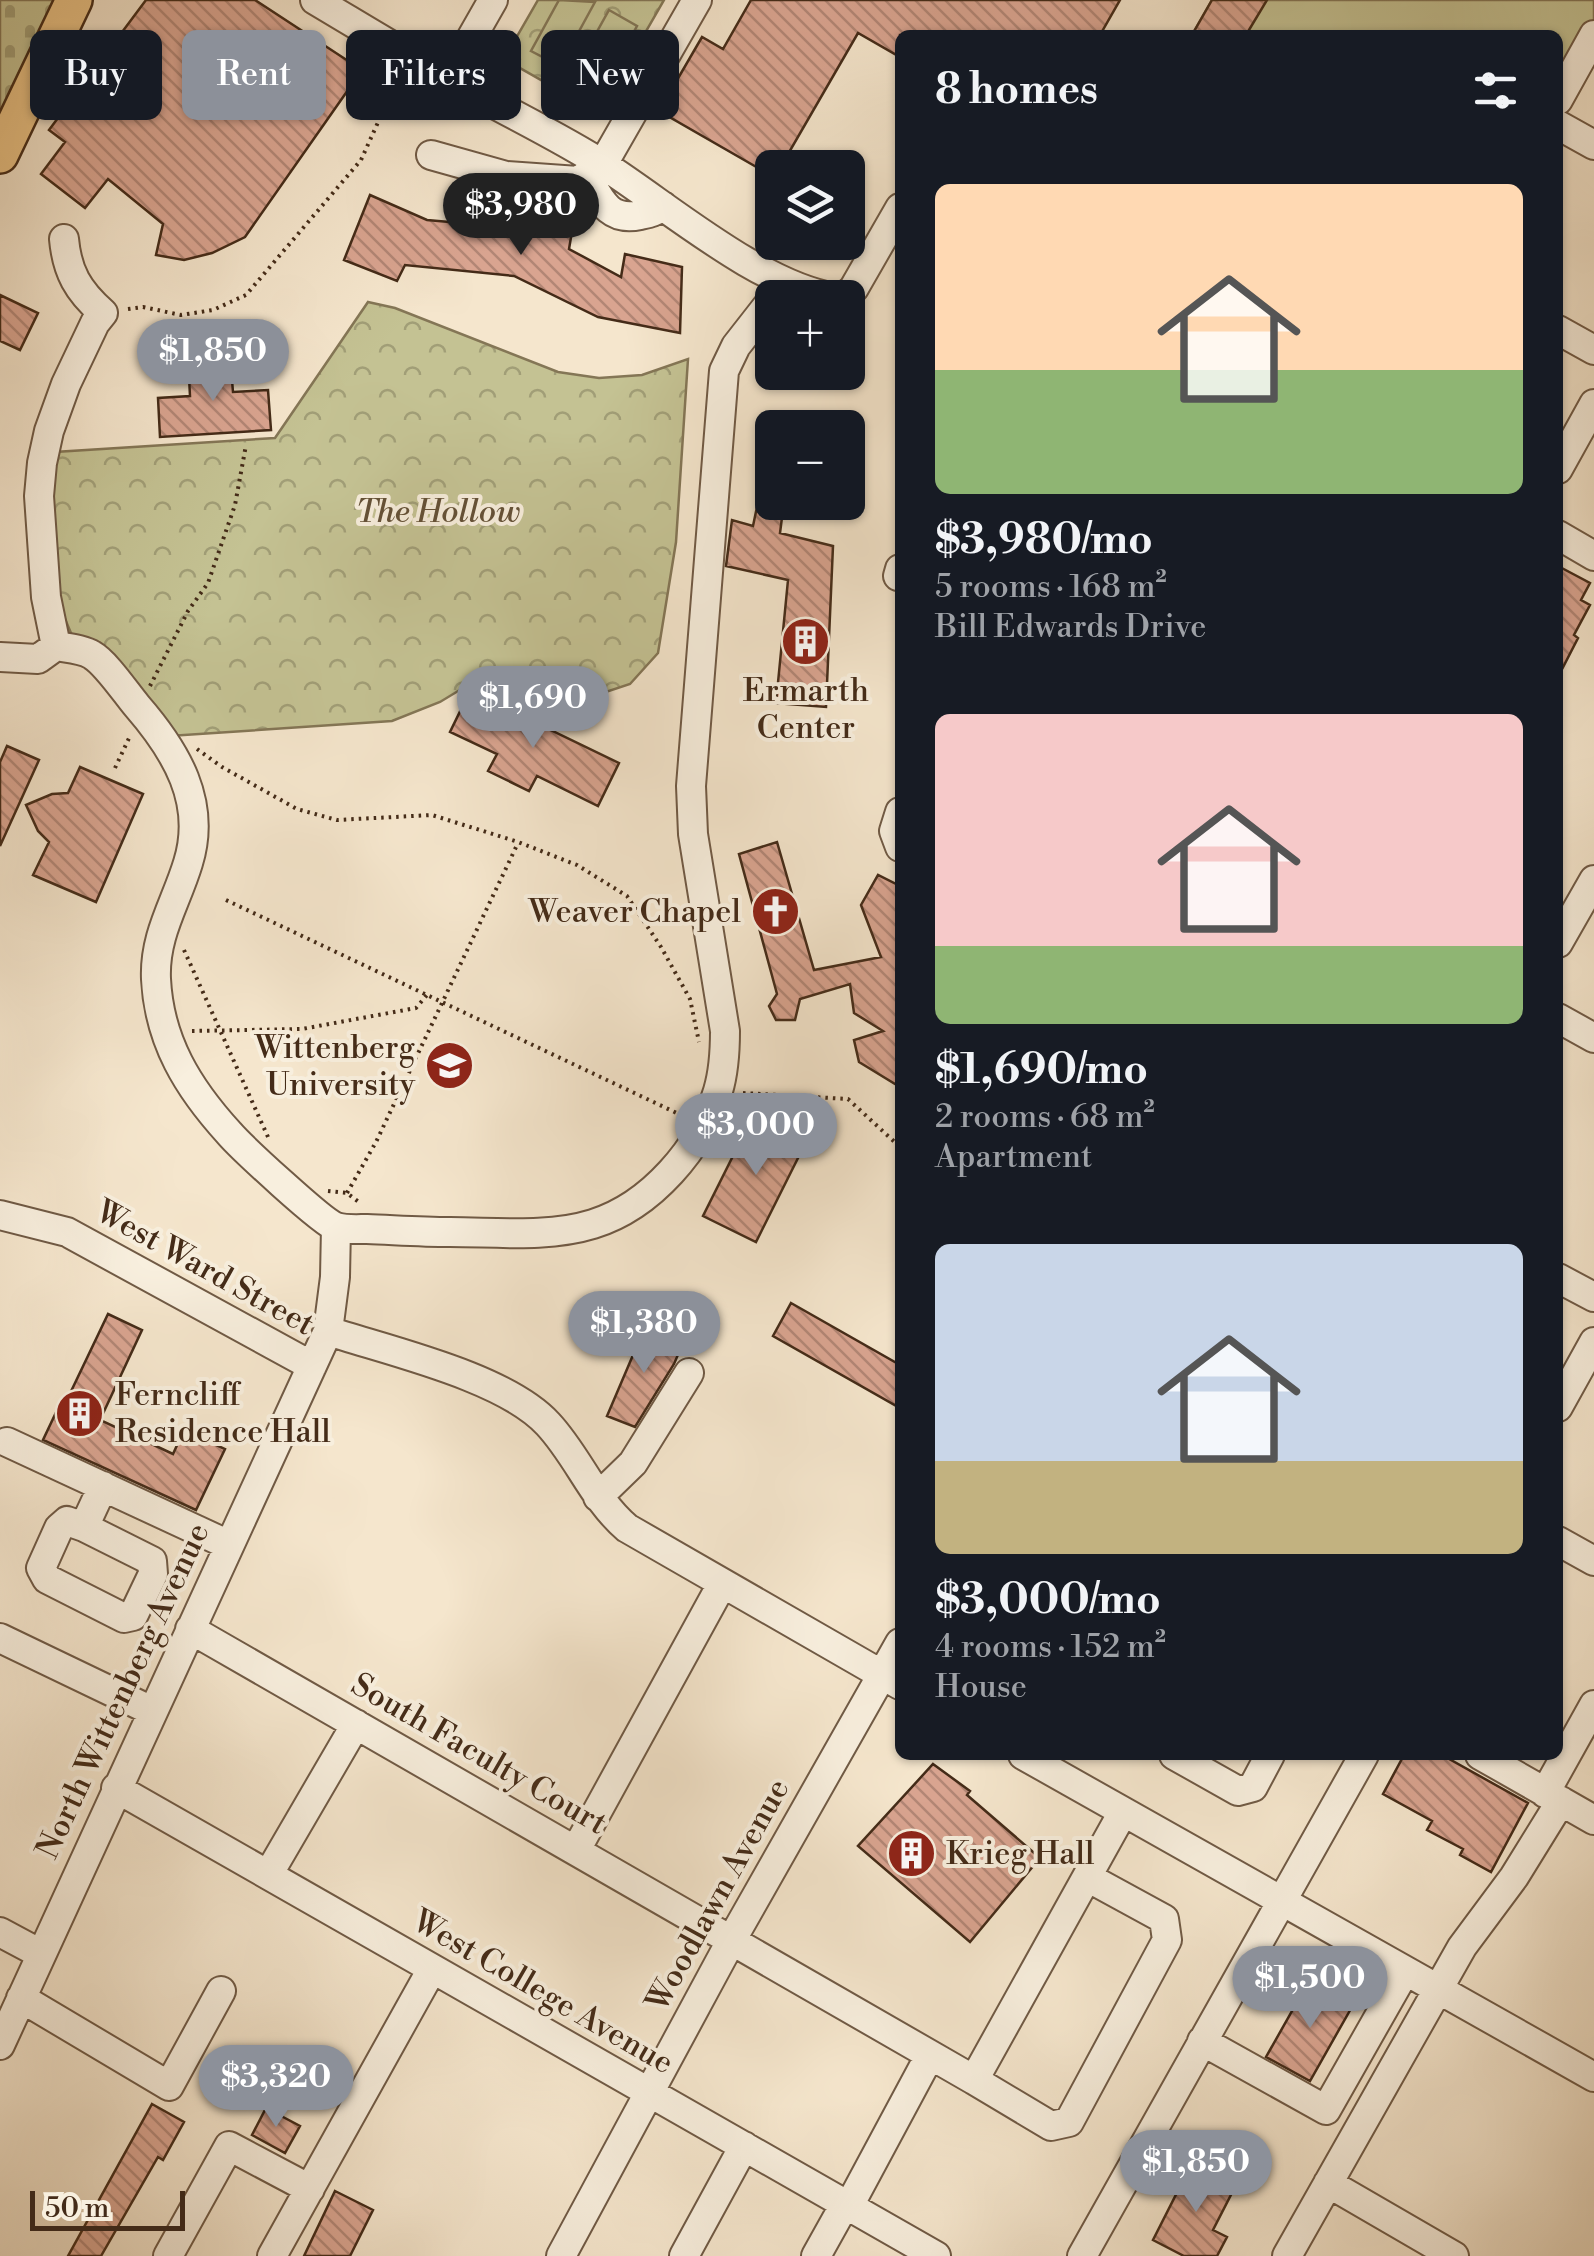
<!DOCTYPE html>
<html lang="en">
<head>
<meta charset="utf-8">
<style>
  body { margin:0; font-family:"Libre Bodoni",serif; background:#242831; color:#f1f3f6; height:100vh; display:flex; flex-direction:column; font-size:38px; white-space:nowrap }
  * { box-sizing:border-box; margin:0 }
  p { font-size:32px; color:#9ea1a6 }
  .icon { flex:none; width:55px; height:55px; fill:none; stroke:currentColor; stroke-width:2; stroke-linecap:round; stroke-linejoin:round }
  .map { position:relative; flex:1; overflow:hidden }
  .drawer { position:absolute; left:895px; top:30px; width:668px; height:1730px; display:flex; flex-direction:column; background:#171b24; border-radius:15px; box-shadow:0 2px 8px #0004 }
  .drawer>* { flex:none }
  .guide { position:absolute; left:30px; top:30px; width:715px; height:90px; display:flex; gap:20px }
  .fabs { position:absolute; left:755px; top:150px; display:grid; gap:20px }
  .fabs a { display:grid; place-items:center; width:110px; height:110px; border-radius:15px; background:#171b24; box-shadow:0 2px 8px #0004; font-size:50px }
  .scale { position:absolute; left:30px; bottom:25px; width:155px; box-sizing:border-box; padding-left:10px; border:5px solid #442b18; border-top:0; font-size:28px; line-height:35px; white-space:nowrap; color:#442b18; -webkit-text-stroke:8px #f8efde; paint-order:stroke }
  .price { position:absolute; translate:-50% -85px; padding:0 22px; border-radius:35px; background:#8c9099; color:#fff; font-size:32px; line-height:65px; filter:drop-shadow(0 2px 5px #0008) }
  .price::after { content:''; position:absolute; left:50%; top:60px; width:30px; height:22px; margin-left:-15px; background:inherit; clip-path:polygon(0 0,100% 0,50% 100%) }
  .price.active { background:#222; color:#fff }
  ul { padding:0; list-style:none }
  li { display:grid; align-content:center; gap:20px; height:530px; padding:0 40px }
  li span { display:grid; place-items:center; height:310px; border-radius:15px; color:#555 }
  li>.icon { margin-inline-start:auto }
  span .icon { width:180px; height:180px; fill:#fffc; stroke-width:1 }
  li b { font-size:42px }
  h2 { display:flex; justify-content:space-between; align-items:center; height:120px; padding:0 40px; font-size:42px }
  .tag { padding:0 35px; border-radius:15px; background:#171b24; box-shadow:0 2px 8px #0004; font-size:35px; line-height:90px }
  .tag.active { background:#8c9099; color:#fff }
  .map>svg:first-child { display:block }
  .cemetery { fill:url(#cemetery-stones); stroke:#847656; stroke-width:2.5 }
  .park { fill:url(#park-crowns); stroke:#847656; stroke-width:2.5 }
  .garden { fill:#c4c293; stroke:#847656; stroke-width:2.5 }
  .building { fill:url(#building-back-hatch); stroke:#442b18; stroke-width:2.5 }
  .lines { fill:none; stroke-linecap:round; stroke-linejoin:round }
  .minor-casing { stroke:#705a45; stroke-width:32 }
  .major-casing { stroke:#442b18; stroke-width:40 }
  .path { stroke:#442b18; stroke-width:4; stroke-dasharray:2.5 5; stroke-linecap:butt }
  .minor { stroke:#f8efde; stroke-width:28 }
  .major { stroke:#eac386; stroke-width:35 }
  .labels { text-anchor:middle; dominant-baseline:central; stroke-width:8; stroke-linejoin:round; paint-order:stroke }
  .park-label { font-size:32px; font-style:italic; fill:#645137; stroke:#f8efde }
  .poi-label { font-size:32px; fill:#442b18; stroke:#f8efde; text-anchor:end }
  .street-label { font-size:32px; fill:#442b18; stroke:#f8efde }
</style>
</head>
<body>
<div class="map">
<svg width="1594" height="2256" viewBox="0 0 1594 2256">
  <defs>
    <pattern id="cemetery-stones" width="16" height="16" patternUnits="userSpaceOnUse" patternTransform="scale(2.5)"><rect width="16" height="16" fill="#c4c293"/><path d="M2 7V4a2 2 0 0 1 4 0v3zM10 15v-3a2 2 0 0 1 4 0v3z" fill="#a19e77"/></pattern>
    <pattern id="park-crowns" width="20" height="18" patternUnits="userSpaceOnUse" patternTransform="scale(2.5)"><rect width="20" height="18" fill="#c4c293"/><path d="M2 6a3 3 0 1 1 6 0M12 15a3 3 0 1 1 6 0" fill="none" stroke="#a19e77"/></pattern>
    <pattern id="building-back-hatch" width="6" height="6" patternUnits="userSpaceOnUse" patternTransform="scale(2.5)"><rect width="6" height="6" fill="#d9a490"/><path d="M-1 5l2 2M0 0l6 6M5-1l2 2" fill="none" stroke="#b28675"/></pattern>
  </defs>
  <rect width="100%" height="100%" fill="#f5e6cd"/>
  <filter id="stains"><feTurbulence type="fractalNoise" baseFrequency=".002" numOctaves="4"/><feColorMatrix values="0 0 0 0 .2 0 0 0 0 .09 0 0 0 0 .02 0 0 0 .5 -.17"/></filter>
  <radialGradient id="worn" r=".72"><stop offset=".6" stop-color="#630" stop-opacity="0"/><stop offset="1" stop-color="#630" stop-opacity=".3"/></radialGradient>
  <path class="cemetery" d="M0 0H74L0 155Z"/>
  <path class="park" d="M538 0H664L599 113 504 59Z
    M368 302 395 308 558 372 599 378 642 375 688 359 676 542 658 653 630 684 567 705 468 685 440 702 392 721 154 737 85 666 51 586 40 506 55 452 275 438Z"/>
  <path class="garden" d="M559 0 595 2 560 66 531 51Z
    M1212 0H1594V35L1558 100V35H1192Z
    M609 10 637 26 602 90 573 75Z"/>
  <path class="building" d="M146 0H255L362 70 245 237 212 253 184 260 156 255 163 224 108 179 85 208 41 174 65 142 49 130Z
    M751 0H1120L1100 35H900V57L858 33 780 168H772V176L659 111 702 37 723 49Z
    M1212 0H1267L1246 35H1192Z
    M511 194 577 202 569 249 621 277 625 254 682 267 680 333 598 317 514 276 405 265 397 281 344 260 370 195 427 220 506 227Z
    M0 295 38 313 20 350 0 341Z
    M230 356 233 392 268 390 271 430 160 437 158 398 190 396 188 358Z
    M758 502H784L780 533 833 546 826 707 776 703 788 580 726 566 732 520 753 526Z
    M1558 566 1590 583 1581 600 1590 605 1574 635 1578 638 1558 677Z
    M470 691 619 763 598 806 537 776 529 791 488 771 497 754 450 732Z
    M7 746 39 760 0 846V762Z
    M80 767 143 794 96 902 33 875 49 842 38 831 26 805 52 794 68 793Z
    M777 842 814 970 881 957 861 905 878 875 900 886V1087L859 1062 854 1040 883 1031 854 1013 850 984 800 999 795 1020H776L769 1006 777 994 739 854Z
    M788 1118 812 1130 756 1242 703 1216 750 1122 779 1136Z
    M791 1303 900 1365V1408L773 1336Z
    M108 1314 142 1330 100 1420 173 1454 184 1430 225 1449 196 1510 43 1440 60 1404 64 1406Z
    M645 1327 683 1343 674 1364 635 1427 607 1416Z
    M1404 1755H1442L1528 1803 1491 1872 1460 1855 1463 1849 1427 1830 1432 1821 1383 1794Z
    M933 1764 970 1791 967 1795 1040 1858 970 1942 858 1846Z
    M1309 1981 1353 2005 1310 2081 1266 2057Z
    M152 2104 184 2122 163 2160 158 2157 101 2256H68Z
    M266 2108 300 2126 285 2153 252 2135Z
    M1192 2163 1236 2185 1213 2230 1227 2237 1217 2256H1184L1153 2240Z
    M335 2191 373 2210 350 2256H304Z"/>
  <g class="lines">
    <defs>
      <path id="minor" d="M315 0C367 31 419 63 472 92 517 117 563 139 605 166 670 208 759 285 835 298
        M448 79 493 0
        M1558 100 1594 35
        M1558 125 1594 145
        M431 155 506 176 578 181 603 164 697 0
        M586 175C600 199 608 222 640 215 649 213 655 212 663 206
        M64 239C67 272 78 291 103 313L95 323 66 384 49 431 42 463 39 496 46 597 56 646C66 648 83 649 92 655 106 663 126 693 137 706 176 751 207 802 188 863 176 903 154 935 156 979 159 1041 188 1088 229 1133 242 1148 322 1222 336 1227 345 1230 358 1229 367 1229 394 1230 422 1232 450 1232 496 1232 548 1238 593 1224 651 1206 701 1148 718 1091 724 1071 725 1051 725 1031L693 834 691 786 724 371 736 346 772 300
        M838 298 846 296 854 288 900 208
        M1558 330 1594 350
        M1558 469 1594 404
        M1558 535 1594 556
        M898 576 900 569
        M0 657 38 659 56 646
        M900 812 894 831 900 847
        M1558 943 1594 880
        M1558 1018 1594 1038
        M0 1215 67 1232 312 1366
        M1558 1278 1594 1297
        M328 1331 335 1277 336 1227
        M1558 1407 1594 1342
        M7 1442 229 1545
        M598 1497 633 1463 689 1373
        M84 1527 152 1561 153 1574 133 1616 124 1618 47 1579 41 1568 59 1528 67 1521 84 1527 103 1486
        M1558 1541 1594 1561
        M190 1629 974 2080
        M0 1638 152 1711
        M1023 1755 1594 2077
        M1174 1755 1238 1791 1253 1787 1270 1755
        M1480 1755 1594 1820
        M116 1788 936 2256
        M1545 1793 1594 1705
        M576 1850 722 1584
        M268 1875 356 1724
        M1087 1877 1164 1919 1167 1940 1069 2122 1051 2126 974 2080 1123 1812
        M0 1932 41 1954
        M21 1998 169 2086 221 1991
        M1202 2041 1326 2110 1405 1971
        M0 2045 328 1331C389 1351 505 1377 548 1424 578 1456 593 1499 627 1528L900 1685
        M1328 2183 1454 2256
        M849 2206 930 2055
        M168 2256 229 2146 310 2189
        M272 2256 432 1969
        M561 2256 731 1941 900 1643
        M684 2256 744 2146
        M816 2256 845 2204
        M1082 2256 1364 1755
        M1287 2256 1462 1947 1514 1877 1561 1801"/>
      <path id="major" d="M0 155 74 0"/>
    </defs>
    <use href="#minor" class="minor-casing"/>
    <use href="#major" class="major-casing"/>
    <path class="path" d="M128 309 143 307 181 315 213 310 246 295 361 160 398 78
      M150 686 188 611 208 583 235 505 246 445
      M197 749 222 767 297 809 337 820 432 815 518 842 577 865 627 896 661 947 690 999 699 1042
      M115 768 130 736
      M226 900 683 1116
      M184 950 268 1137
      M192 1031 302 1029 416 1008 427 995
      M743 1093 848 1099 900 1147
      M328 1191 347 1193 360 1203
      M347 1193 376 1142 518 843"/>
    <use href="#minor" class="minor"/>
    <use href="#major" class="major"/>
  </g>
  <defs>
    <symbol id="building-disc" viewBox="-11 -11 22 22"><circle r="9.5" fill="#8f2418" stroke="#f8efde"/><path d="M-4-6H4V6H1V3H-1V6H-4ZM-2.5-4.3h1.7v1.8h-1.7ZM.8-4.3h1.7v1.8H.8ZM-2.5-1h1.7V.8h-1.7ZM.8-1h1.7V.8H.8Z" fill="#fff"/></symbol>
    <symbol id="church-disc" viewBox="-11 -11 22 22"><circle r="9.5" fill="#8f2418" stroke="#f8efde"/><path d="M-1.2-6h2.4v3.5h3.3v2.4h-3.3V6h-2.4V-.1h-3.3v-2.4h3.3Z" fill="#fff"/></symbol>
    <symbol id="university-disc" viewBox="-11 -11 22 22"><circle r="9.5" fill="#8f2418" stroke="#f8efde"/><path d="M0-5L7-2L0 1L-7-2ZM-4 1L0 2.5L4 1V4Q0 6-4 4Z" fill="#fff"/></symbol>
  </defs>
  <g fill-rule="evenodd">
    <use href="#building-disc" x="778" y="614" width="55" height="55"/>
    <use href="#church-disc" x="748" y="884" width="55" height="55"/>
    <use href="#university-disc" x="422" y="1038" width="55" height="55"/>
    <use href="#building-disc" x="52" y="1386" width="55" height="55"/>
    <use href="#building-disc" x="884" y="1826" width="55" height="55"/>
  </g>
  <g class="labels">
    <g class="park-label">
      <text x="438" y="512">The Hollow</text>
    </g>
    <g class="poi-label">
      <text x="806" y="691" text-anchor="middle">Ermarth<tspan x="806" dy="37">Center</tspan></text>
      <text x="741" y="912">Weaver Chapel</text>
      <text x="415" y="1048">Wittenberg<tspan x="415" dy="37">University</tspan></text>
      <text x="115" y="1395" text-anchor="start">Ferncliff<tspan x="115" dy="37">Residence Hall</tspan></text>
      <text x="946" y="1854" text-anchor="start">Krieg Hall</text>
    </g>
    <g class="street-label">
      <text transform="translate(205 1268) rotate(29)">West Ward Street</text>
      <text transform="translate(123 1691) rotate(-65)">North Wittenberg Avenue</text>
      <text transform="translate(479 1754) rotate(30)">South Faculty Court</text>
      <text transform="translate(718 1895) rotate(-61)">Woodlawn Avenue</text>
      <text transform="translate(543 1992) rotate(30)">West College Avenue</text>
    </g>
  </g>
  <rect width="100%" height="100%" filter="url(#stains)"/>
  <rect width="100%" height="100%" fill="url(#worn)"/>
</svg>
<div class="fabs">
<a><svg class="icon" aria-label="layers" viewBox="0 0 24 24"><path d="M12 4l9 5-9 5-9-5zM3 14l9 5 9-5"/></svg></a>
<a>+</a>
<a>−</a>
</div>
<div class="scale">50 m</div>
<b class="price active" style="left:521px;top:258px">$3,980</b>
<b class="price" style="left:213px;top:404px">$1,850</b>
<b class="price" style="left:533px;top:751px">$1,690</b>
<b class="price" style="left:756px;top:1178px">$3,000</b>
<b class="price" style="left:644px;top:1376px">$1,380</b>
<b class="price" style="left:1310px;top:2031px">$1,500</b>
<b class="price" style="left:276px;top:2130px">$3,320</b>
<b class="price" style="left:1196px;top:2215px">$1,850</b>
<div class="guide">
<a class="tag">Buy</a>
<a class="tag active">Rent</a>
<a class="tag">Filters</a>
<a class="tag">New</a>
</div>
<section class="drawer">
<h2>8 homes<svg class="icon" aria-label="filters" viewBox="0 0 24 24"><path d="M4 7h16M4 17h16"/><circle cx="9" cy="7" r="2"/><circle cx="15" cy="17" r="2"/></svg></h2>
<ul>
<li><span style="background:linear-gradient(#ffd9b3 60%,#8fb573 0)"><svg class="icon" aria-label="home" viewBox="0 0 24 24"><path d="M3 11l9-7 9 7M6 9v11h12V9"/></svg></span><div><b>$3,980/mo</b><p>5 rooms · 168 m²</p><p>Bill Edwards Drive</p></div></li>
<li><span style="background:linear-gradient(#f6c9c9 75%,#8fb573 0)"><svg class="icon" aria-label="home" viewBox="0 0 24 24"><path d="M3 11l9-7 9 7M6 9v11h12V9"/></svg></span><div><b>$1,690/mo</b><p>2 rooms · 68 m²</p><p>Apartment</p></div></li>
<li><span style="background:linear-gradient(#c9d6e8 70%,#c2b280 0)"><svg class="icon" aria-label="home" viewBox="0 0 24 24"><path d="M3 11l9-7 9 7M6 9v11h12V9"/></svg></span><div><b>$3,000/mo</b><p>4 rooms · 152 m²</p><p>House</p></div></li>
</ul>
</section>
</div>
</body>
</html>
